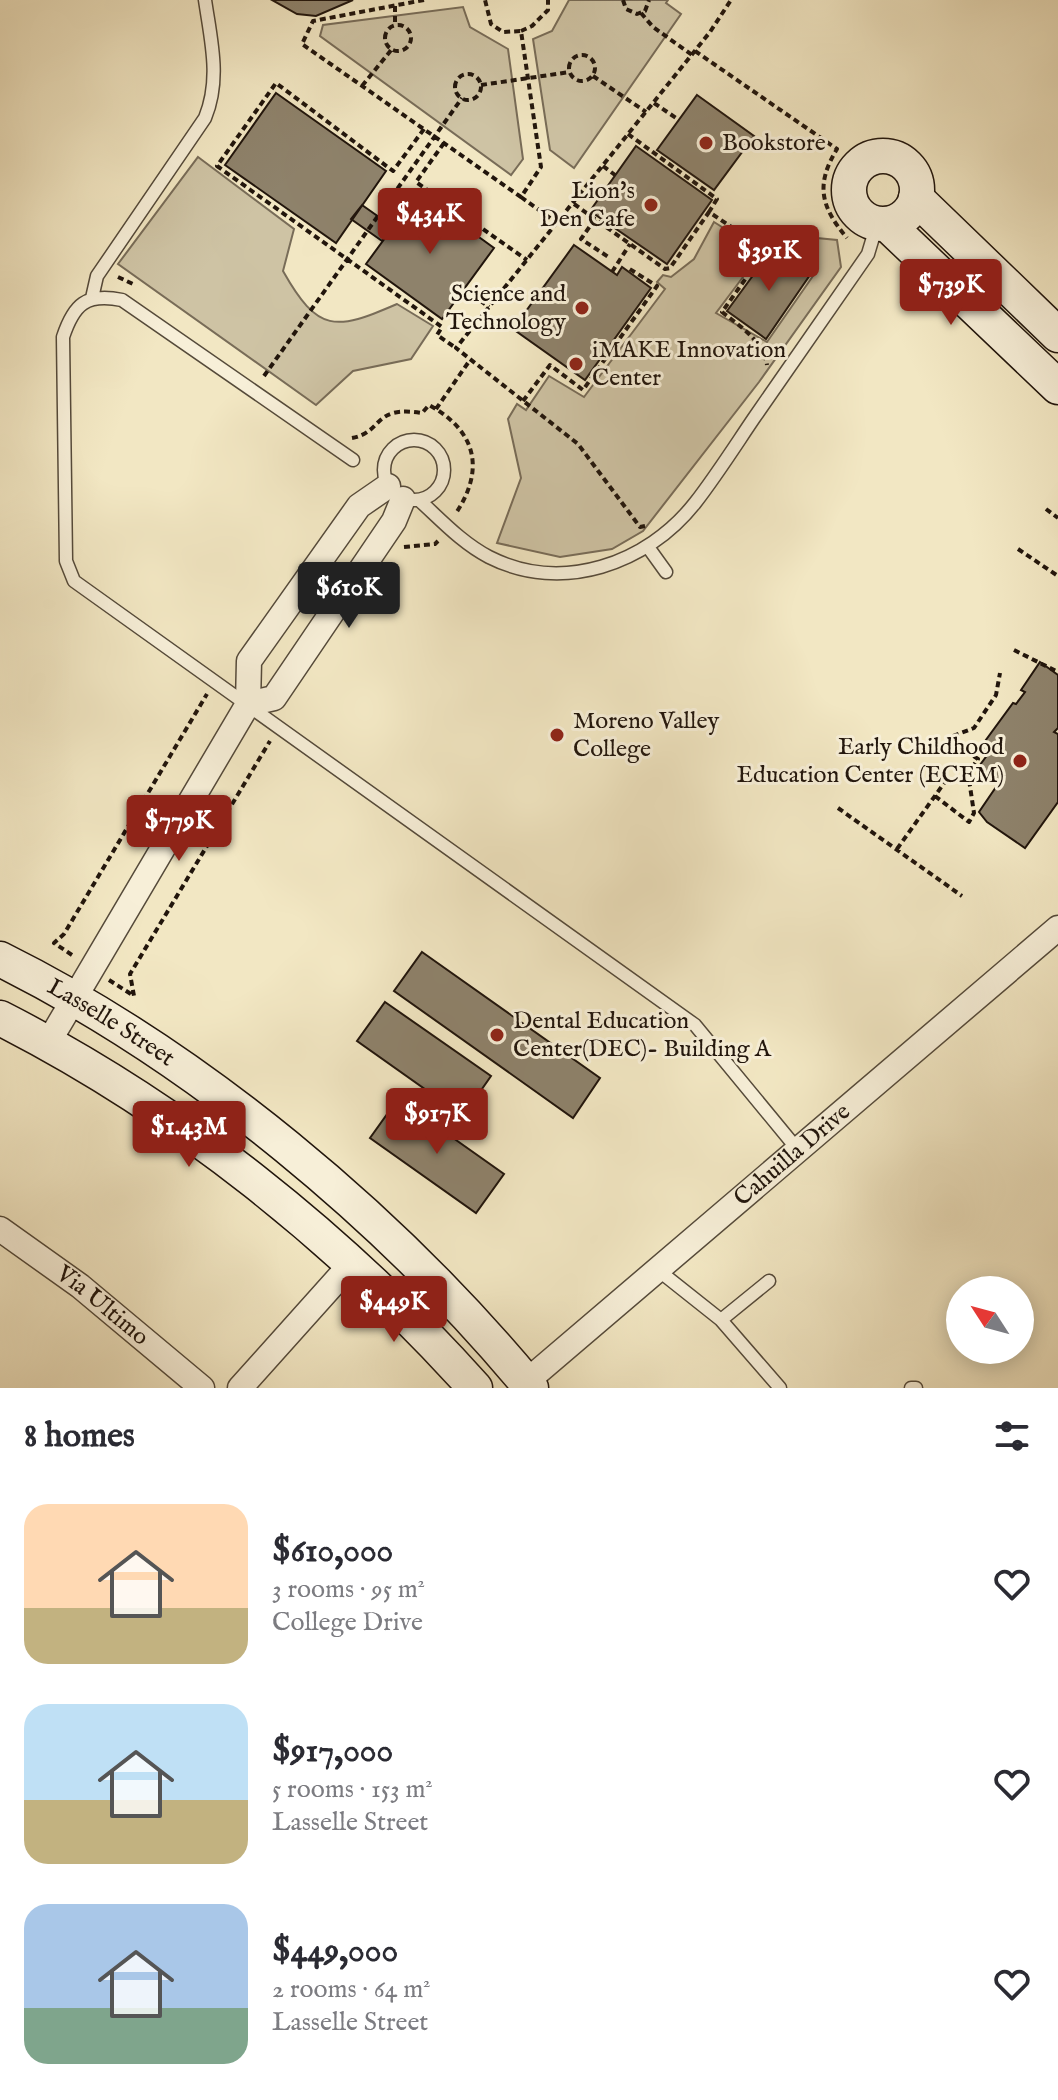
<!DOCTYPE html>
<html lang="en">
<head>
<meta charset="utf-8">
<style>
  body { margin:0; font-family:"IM FELL English",serif; background:#f7f7f7; color:#2b2b33; height:100vh; display:flex; flex-direction:column; font-size:30px; white-space:nowrap }
  * { box-sizing:border-box; margin:0 }
  p { font-size:26px; color:#7c7c81 }
  .icon { flex:none; width:44px; height:44px; fill:none; stroke:currentColor; stroke-width:2; stroke-linecap:round; stroke-linejoin:round }
  .map { position:relative; height:1388px; overflow:hidden }
  .drawer { display:flex; flex-direction:column; background:#fff; flex:1 }
  .drawer>* { flex:none }
  .needle { width:52px; rotate:306deg }
  .controls { position:absolute; left:946px; top:1276px; display:grid; gap:16px }
  .controls a { display:grid; place-items:center; width:88px; height:88px; border-radius:50%; background:#fff; box-shadow:0 4px 20px #0003; font-size:40px }
  .price { position:absolute; translate:-50% -68px; padding:0 18px; border-radius:8px; background:#8f2418; color:#fff; font-size:26px; line-height:52px; filter:drop-shadow(0 2px 4px #0008) }
  .price::after { content:''; position:absolute; left:50%; top:48px; width:24px; height:18px; margin-left:-12px; background:inherit; clip-path:polygon(0 0,100% 0,50% 100%) }
  .price.active { background:#222; color:#fff }
  ul { padding:0; list-style:none }
  li { display:flex; align-items:center; gap:24px; height:200px; padding:0 24px }
  li span { display:grid; place-items:center; flex:none; width:224px; height:160px; border-radius:24px; color:#555 }
  li>.icon { margin-inline-start:auto }
  span .icon { width:96px; height:96px; fill:#fffc; stroke-width:1 }
  li b { font-size:34px }
  h2 { display:flex; justify-content:space-between; align-items:center; height:96px; padding:0 24px; font-size:34px }
  .map>svg:first-child { display:block }
  .green { fill:#cec3a4; stroke:#786c58; stroke-width:2 }
  .building { fill:#8e826b; stroke:#21150c; stroke-width:2 }
  .lines { fill:none; stroke-linecap:round; stroke-linejoin:round }
  .lane-casing { stroke:#554a3a; stroke-width:15 }
  .street-casing { stroke:#554a3a; stroke-width:27 }
  .secondary-casing { stroke:#21150c; stroke-width:37 }
  .path { stroke:#21150c; stroke-width:4; stroke-dasharray:6 4; stroke-linecap:butt }
  .lane { stroke:#f7efd8; stroke-width:12 }
  .street { stroke:#f7efd8; stroke-width:24 }
  .secondary { stroke:#f7efd8; stroke-width:34 }
  .path-bridge { stroke:#21150c; stroke-width:4; stroke-dasharray:6 4; stroke-linecap:butt }
  .poi-dot { fill:#8f2418; stroke:#f7efd8; stroke-width:3 }
  .labels { text-anchor:middle; dominant-baseline:central; stroke-width:6; stroke-linejoin:round; paint-order:stroke }
  .poi-label { font-size:24px; fill:#21150c; stroke:#f7efd8; text-anchor:start }
  .street-label { font-size:24px; fill:#21150c; stroke:#f7efd8 }
</style>
</head>
<body>
<div class="map">
<svg width="1058" height="1388" viewBox="0 0 1058 1388">
  <rect width="100%" height="100%" fill="#f2e7c3"/>
  <filter id="stains"><feTurbulence type="fractalNoise" baseFrequency=".0025" numOctaves="4"/><feColorMatrix values="0 0 0 0 .2 0 0 0 0 .09 0 0 0 0 .02 0 0 0 .5 -.17"/></filter>
  <radialGradient id="worn" r=".72"><stop offset=".6" stop-color="#630" stop-opacity="0"/><stop offset="1" stop-color="#630" stop-opacity=".3"/></radialGradient>
  <path class="green" d="M569 0H668L666 3 681 14 574 168 550 150 533 39 552 31Z
    M463 7 470 27 508 49 523 159 511 175 320 36 323 25Z
    M198 157 294 229 283 271C318 333 335 331 397 304L433 326 411 359 353 371 316 405 118 264Z
    M714 222 744 241 743 277 716 313 767 342 813 276 779 247 786 235 837 240 841 267 759 382 643 531 612 549 560 557 497 543 521 478 508 419 517 404 526 410 549 376 584 397 665 289 657 282 663 275 671 277 694 259Z"/>
  <path class="building" d="M272 0H353L316 16 297 14Z
    M276 93 386 171 336 243 225 165Z
    M697 95 754 136 714 190 657 150Z
    M636 146 712 200 667 264 590 211Z
    M418 193 494 248 442 319 366 264Z
    M362 205 393 227 382 241 351 219Z
    M574 245 617 275 622 267 651 288 585 380 513 329Z
    M773 248 810 275 766 339 727 311Z
    M1040 662 1058 675V728L1054 732 1058 734V802L1025 848 987 822 979 812 998 784 977 769 988 754 980 748 1013 703 1016 704 1025 692 1021 690Z
    M422 952 600 1078 573 1118 394 991Z
    M385 1002 491 1076 463 1116 357 1041Z
    M398 1099 504 1174 476 1213 370 1138Z"/>
  <g class="lines">
    <defs>
      <path id="lane" d="M92 298 97 276 205 118C221 79 211 41 205 0
        M384 470a30 30 0 1 1 60 0a30 30 0 1 1-60 0Z
        M353 460 122 300C86 293 74 304 63 337L66 561 74 581 695 1025 798 1150
        M419 500C441 520 462 543 489 557 562 594 647 564 695 503 716 476 735 446 754 418 792 363 830 308 868 254L877 224
        M648 547 666 572
        M658 1270 721 1320 780 1388
        M721 1320 769 1281
        M911 1388H916"/>
      <g id="street">
        <path d="M248 704 274 698 394 521 403 499"/>
        <path d="M48 1043 248 704 249 661 359 506 388 486"/>
        <path id="s1" d="M0 1229 80 1286 202 1388"/>
        <path id="s2" d="M526 1382 1058 928"/>
        <path d="M240 1388 352 1263"/>
      </g>
      <g id="secondary">
        <circle cx="883" cy="190" r="34"/>
        <path d="M916 198 1058 335"/>
        <path d="M887 224 1058 387"/>
        <path id="s3" d="M0 959C197 1057 391 1219 531 1388"/>
        <path d="M0 1018C179 1109 341 1239 475 1388"/>
      </g>
    </defs>
    <use href="#lane" class="lane-casing"/>
    <use href="#street" class="street-casing"/>
    <use href="#secondary" class="secondary-casing"/>
    <path class="path" d="M424 0 313 21 302 44 521 197 541 167 521 31 503 32 491 24 485 0
      M623 0 626 9 637 14 645 11 649 0
      M395 6V26
      M641 13 653 27 692 55
      M385 38a13 13 0 1 1 26 0a13 13 0 1 1-26 0Z
      M521 31 532 26 548 10V0
      M695 51 837 149C815 185 821 207 847 238
      M569 68a13 13 0 1 1 26 0a13 13 0 1 1-26 0Z
      M455 87a13 13 0 1 1 26 0a13 13 0 1 1-26 0Z
      M593 76 646 112
      M481 85 570 72
      M362 86 392 49
      M654 103 679 120
      M424 129 393 171 276 83 217 166 442 327 437 335 456 348
      M628 134 717 199 709 212 766 250 722 312C740 326 763 341 767 365
      M444 143 416 182 527 260
      M603 166 615 175
      M521 197 557 223
      M574 204 665 269 670 268 709 212
      M595 219 581 239 610 258
      M118 277 135 285
      M464 289 489 307
      M264 376 462 98
      M523 401 550 365 583 390 657 286 628 268
      M436 409 470 360
      M352 438C384 432 372 405 422 413L429 405C475 430 486 468 456 513
      M1046 509 1058 518
      M645 526 640 527 578 444 456 348 710 32 731 0
      M404 547 435 544 438 541
      M1018 549 1058 576
      M1014 650 1058 672
      M953 736 974 728 996 695 1000 673
      M935 796 969 822 974 813 968 773 978 759 950 741
      M838 808 962 896
      M897 849 947 779
      M72 955 54 943 64 934 207 694
      M109 980 134 996 130 974 270 741"/>
    <use href="#lane" class="lane"/>
    <use href="#street" class="street"/>
    <use href="#secondary" class="secondary"/>
    <path class="path-bridge" d="M612 272 630 244"/>
  </g>
  <g class="poi-dot">
    <circle cx="706" cy="143" r="8"/>
    <circle cx="651" cy="205" r="8"/>
    <circle cx="582" cy="308" r="8"/>
    <circle cx="576" cy="364" r="8"/>
    <circle cx="557" cy="735" r="8"/>
    <circle cx="1020" cy="761" r="8"/>
    <circle cx="497" cy="1035" r="8"/>
  </g>
  <g class="labels">
    <g class="poi-label">
      <text x="722" y="143">Bookstore</text>
      <text x="635" y="191" text-anchor="end">Lion's<tspan x="635" dy="28">Den Cafe</tspan></text>
      <text x="566" y="294" text-anchor="end">Science and<tspan x="566" dy="28">Technology</tspan></text>
      <text x="592" y="350">iMAKE Innovation<tspan x="592" dy="28">Center</tspan></text>
      <text x="573" y="721">Moreno Valley<tspan x="573" dy="28">College</tspan></text>
      <text x="1004" y="747" text-anchor="end">Early Childhood<tspan x="1004" dy="28">Education Center (ECEM)</tspan></text>
      <text x="513" y="1021">Dental Education<tspan x="513" dy="28">Center(DEC)- Building A</tspan></text>
    </g>
    <g class="street-label">
      <text stroke="none"><textPath href="#s3" startOffset="128">Lasselle Street</textPath></text>
      <text stroke="none"><textPath href="#s2" startOffset="350">Cahuilla Drive</textPath></text>
      <text stroke="none"><textPath href="#s1" startOffset="128">Via Ultimo</textPath></text>
    </g>
  </g>
  <rect width="100%" height="100%" filter="url(#stains)"/>
  <rect width="100%" height="100%" fill="url(#worn)"/>
</svg>
<div class="controls">
<a><svg class="needle" viewBox="-14 -14 28 28"><path d="M0-13l5 13h-10z" fill="#e53935"/><path d="M0 13l5-13h-10z" fill="#7c7c81"/></svg></a>
</div>
<b class="price" style="left:430px;top:256px">$434K</b>
<b class="price" style="left:769px;top:293px">$391K</b>
<b class="price" style="left:951px;top:327px">$739K</b>
<b class="price active" style="left:349px;top:630px">$610K</b>
<b class="price" style="left:179px;top:863px">$779K</b>
<b class="price" style="left:437px;top:1156px">$917K</b>
<b class="price" style="left:189px;top:1169px">$1.43M</b>
<b class="price" style="left:394px;top:1344px">$449K</b>
</div>
<section class="drawer">
<h2>8 homes<svg class="icon" aria-label="filters" viewBox="0 0 24 24"><path d="M4 7h16M4 17h16"/><circle cx="9" cy="7" r="2"/><circle cx="15" cy="17" r="2"/></svg></h2>
<ul>
<li><span style="background:linear-gradient(#ffd9b3 65%,#c2b280 0)"><svg class="icon" aria-label="home" viewBox="0 0 24 24"><path d="M3 11l9-7 9 7M6 9v11h12V9"/></svg></span><div><b>$610,000</b><p>3 rooms · 95 m²</p><p>College Drive</p></div><svg class="icon" aria-label="heart" viewBox="0 0 24 24"><path d="M12 20l-8-8c-3-5 5-10 8-4 3-6 11-1 8 4z"/></svg></li>
<li><span style="background:linear-gradient(#bfe0f5 60%,#c2b280 0)"><svg class="icon" aria-label="home" viewBox="0 0 24 24"><path d="M3 11l9-7 9 7M6 9v11h12V9"/></svg></span><div><b>$917,000</b><p>5 rooms · 153 m²</p><p>Lasselle Street</p></div><svg class="icon" aria-label="heart" viewBox="0 0 24 24"><path d="M12 20l-8-8c-3-5 5-10 8-4 3-6 11-1 8 4z"/></svg></li>
<li><span style="background:linear-gradient(#a9c7e8 65%,#7fa58c 0)"><svg class="icon" aria-label="home" viewBox="0 0 24 24"><path d="M3 11l9-7 9 7M6 9v11h12V9"/></svg></span><div><b>$449,000</b><p>2 rooms · 64 m²</p><p>Lasselle Street</p></div><svg class="icon" aria-label="heart" viewBox="0 0 24 24"><path d="M12 20l-8-8c-3-5 5-10 8-4 3-6 11-1 8 4z"/></svg></li>
</ul>
</section>
</body>
</html>
